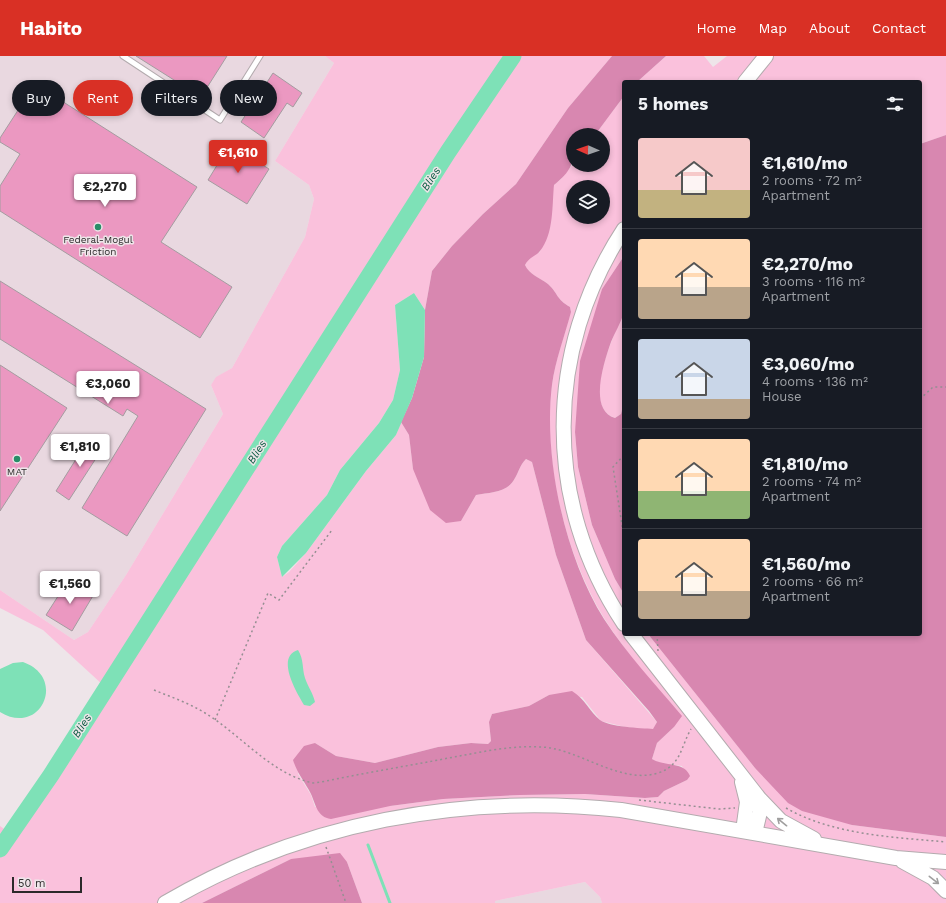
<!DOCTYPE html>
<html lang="en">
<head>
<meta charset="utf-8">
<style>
  body { margin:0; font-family:"Work Sans",sans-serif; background:#20242c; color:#f1f3f6; height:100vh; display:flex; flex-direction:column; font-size:15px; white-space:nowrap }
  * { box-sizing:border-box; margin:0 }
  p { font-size:13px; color:#9ea1a6 }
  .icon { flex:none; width:22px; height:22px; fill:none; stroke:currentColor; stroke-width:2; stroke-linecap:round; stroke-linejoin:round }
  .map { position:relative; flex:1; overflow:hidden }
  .details { position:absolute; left:622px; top:24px; width:300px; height:556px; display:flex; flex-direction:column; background:#171b24; border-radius:4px; box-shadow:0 2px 6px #0003 }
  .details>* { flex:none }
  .hud { position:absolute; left:12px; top:24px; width:380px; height:36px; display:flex; gap:8px }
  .needle { width:26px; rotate:272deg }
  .controls { position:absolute; left:566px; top:72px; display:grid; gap:8px }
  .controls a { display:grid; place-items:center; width:44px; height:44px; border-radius:50%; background:#171b24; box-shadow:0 2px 6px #0003; font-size:20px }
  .scale { position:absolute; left:12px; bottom:10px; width:70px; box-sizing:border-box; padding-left:4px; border:2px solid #2c292a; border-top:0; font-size:11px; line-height:14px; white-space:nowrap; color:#2c292a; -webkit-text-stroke:3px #eee5e9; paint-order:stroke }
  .price { position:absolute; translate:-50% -34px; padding:0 9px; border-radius:4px; background:#fff; color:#222; font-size:13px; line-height:26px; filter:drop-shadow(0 1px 2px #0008) }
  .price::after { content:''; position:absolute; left:50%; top:24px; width:12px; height:9px; margin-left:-6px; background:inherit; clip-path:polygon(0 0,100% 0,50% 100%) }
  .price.current { background:#d93025; color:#fff }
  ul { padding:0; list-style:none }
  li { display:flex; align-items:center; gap:12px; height:100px; padding:0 16px }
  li+li { border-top:1px solid #363941 }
  li span { display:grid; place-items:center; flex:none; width:112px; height:80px; border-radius:4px; color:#555 }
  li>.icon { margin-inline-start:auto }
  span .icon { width:48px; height:48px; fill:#fffc; stroke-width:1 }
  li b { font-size:17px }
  h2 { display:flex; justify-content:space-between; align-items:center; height:48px; padding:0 16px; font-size:17px }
  .chip { padding:0 14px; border-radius:18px; background:#171b24; box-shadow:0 2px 6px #0003; font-size:14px; line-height:36px }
  .chip.current { background:#d93025; color:#fff }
  header { display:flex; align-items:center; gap:24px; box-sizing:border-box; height:56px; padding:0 20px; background:#d93025; color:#fff }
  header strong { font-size:19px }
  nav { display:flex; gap:22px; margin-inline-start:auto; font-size:14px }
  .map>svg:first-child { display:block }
  .built { fill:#e9d8e0 }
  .green { fill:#fac1dc; fill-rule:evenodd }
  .forest { fill:#d887b0 }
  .water { fill:#7ee1b7 }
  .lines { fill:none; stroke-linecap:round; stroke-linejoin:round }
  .stream { stroke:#7ee1b7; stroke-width:3 }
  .river { stroke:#7ee1b7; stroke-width:17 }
  .building { fill:#eb98c1; stroke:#a49ca0 }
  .lane-casing { stroke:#b3abae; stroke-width:7 }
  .secondary-casing { stroke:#b3abae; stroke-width:16 }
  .path { stroke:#958f92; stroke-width:1.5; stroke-dasharray:2 3; stroke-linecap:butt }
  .lane { stroke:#fff; stroke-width:5 }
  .secondary { stroke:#fff; stroke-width:14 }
  .oneway { stroke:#a09f9f }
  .poi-dot { fill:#288d68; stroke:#eee5e9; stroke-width:1.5 }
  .labels { text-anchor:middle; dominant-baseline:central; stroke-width:3; stroke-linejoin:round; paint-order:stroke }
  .poi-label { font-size:10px; fill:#2c292a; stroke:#eee5e9 }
  .water-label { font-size:11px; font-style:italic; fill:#0a5b41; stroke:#eee5e9 }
</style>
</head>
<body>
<header>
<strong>Habito</strong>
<nav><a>Home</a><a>Map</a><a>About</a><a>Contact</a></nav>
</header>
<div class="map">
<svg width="946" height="847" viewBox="0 0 946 847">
  <rect width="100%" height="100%" fill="#eee5e9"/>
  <path class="built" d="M0 0H325L334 7 275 105 309 129 314 143 305 181 232 312 217 321 211 329 223 358 126 519 88 576 74 584 0 534Z
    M585 826 600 841 602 847H495V845Z"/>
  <path class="green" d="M325 0H612L568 52 516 128 483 158 452 190 432 215 425 254 414 237 395 249 400 314 393 344 379 367 340 414 327 439 282 490 277 501 282 521 289 516 306 497 366 415 396 379 401 366 409 379 413 413 461 465 476 439C490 436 508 437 515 422 519 415 520 409 526 403L532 406 556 499 586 584 657 666 653 674 625 671 601 665 582 641 549 639 529 650 492 658 489 666 491 685 488 688 471 687 438 691 375 707 336 700 315 687 298 718 311 739 315 751 390 750 443 743 520 739 585 738 645 742 658 741 664 735 687 724 682 710 659 707 652 703 657 687 674 671C659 646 644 621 628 597 620 585 611 574 604 562 565 498 542 403 552 329 555 304 565 279 571 255L570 251C556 243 558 237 548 228 540 222 529 218 525 209L529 201 540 196 554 129 561 123 573 108 603 109V79H595L624 40V200L602 233 575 376 578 411 592 469 615 523 624 538V578H648L755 712 852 769 946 781V847H602L600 841 585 826 495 845V847H362L347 806 291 803 202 847H0V770L7 775 103 629 43 574 0 552V534L74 584 88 576 126 519 223 358 211 329 216 321 232 312 305 181 314 143 309 129 275 105 334 7ZM573 131H603V161H573Z
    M666 0H704L713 11 727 0H946V79L920 88V26H637Z
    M624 256V346L621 358 615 362C580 351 614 278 624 256Z"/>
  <path class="forest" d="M612 0H666L637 26H624V40L595 79H573C573 105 576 111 554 129 552 149 554 178 540 195 535 201 530 200 525 209 529 218 540 222 548 228 558 237 556 243 570 251L571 256C565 279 555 305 552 329 543 402 565 501 604 563 627 598 655 628 682 660L674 671 657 687 652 703C665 711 684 705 690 720L687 724 664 735 658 741 645 742 585 738 520 739 443 743 390 750 331 763C317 761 316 749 311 738 305 726 297 717 293 704L304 690 315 687 336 700 375 707 438 691 471 687 488 688 491 685 489 666 492 658 529 650 549 639 572 635C585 643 590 656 600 664 609 671 641 672 653 673L657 666 649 655 586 584 556 499 532 406 526 403C520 409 519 415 515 422 508 437 490 436 476 439L461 465 446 467 430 454 413 413 409 379 401 366 412 342 424 301 425 254 432 215 452 190 483 158 516 128 568 52Z
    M946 79V781L852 769 802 755 788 747 755 712 648 578H920V88Z
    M624 200C624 217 627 237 624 255 622 265 615 276 611 286 604 306 588 354 615 362L621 358 624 346V538L615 523 592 469 578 411 575 376 580 305 602 233Z
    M340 797 347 806 362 847H202L291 803Z"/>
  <path class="water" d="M414 237 425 254 424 301 412 342 396 379 366 415 306 497 282 521 277 501 282 490 327 439 340 414 379 367 393 344 400 314 395 249Z
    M298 594C304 603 302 613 305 622 308 631 313 637 315 646L310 650 304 649C297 637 275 601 298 594Z
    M23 606C68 622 40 681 0 656V613L13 607Z"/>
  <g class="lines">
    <path class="stream" d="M368 789 390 847"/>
    <path class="river" d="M0 793 51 719 448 96 513 0"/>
  </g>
  <path class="building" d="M136 0H227L201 41Z
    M273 17 302 37 293 51 287 47 264 82 241 66Z
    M35 28 197 131 161 186 232 231 200 282 0 155V130L20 98 0 86V82Z
    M230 88 269 113 247 148 208 124Z
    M0 225 206 353 127 480 82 452 138 360 127 353 123 360 0 283Z
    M0 309 67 352 0 455Z
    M90 381 104 390 69 444 56 435Z
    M69 523 94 538 72 575 46 559Z"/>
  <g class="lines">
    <defs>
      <path id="lane" d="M123 0 220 64 260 0"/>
      <path id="secondary" d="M745 26 766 0
        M624 173C544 295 543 446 624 568
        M631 578 759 742 760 756 755 777
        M742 726 747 746 743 775
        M759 742 781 765 814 783
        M902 805 933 822 946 835
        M165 847C303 766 463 737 621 754L896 802 946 806"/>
    </defs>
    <use href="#lane" class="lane-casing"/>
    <use href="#secondary" class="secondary-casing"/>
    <path class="path" d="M920 343 933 331H946
      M624 399 613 411 624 482
      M657 578 658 595
      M154 634C171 641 189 647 205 657 240 678 271 718 313 727 324 726 335 723 346 721 382 714 418 708 454 701 482 696 512 689 541 691 578 692 620 729 658 717 681 710 681 690 691 673
      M215 664 268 537 279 544 332 474
      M639 744 719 753 735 752
      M786 752C833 779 893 781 946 786
      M326 791 346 847"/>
    <use href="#lane" class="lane"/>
    <use href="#secondary" class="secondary"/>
  </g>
  <defs><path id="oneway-shaft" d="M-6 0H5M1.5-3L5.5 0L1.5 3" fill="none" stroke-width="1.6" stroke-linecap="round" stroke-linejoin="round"/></defs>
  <g class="oneway">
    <use href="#oneway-shaft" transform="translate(782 766) rotate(-141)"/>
    <use href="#oneway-shaft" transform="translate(934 824) rotate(38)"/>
  </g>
  <g class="poi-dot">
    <circle cx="98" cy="171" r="4"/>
    <circle cx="17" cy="403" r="4"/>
  </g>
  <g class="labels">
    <g class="poi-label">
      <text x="98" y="183">Federal-Mogul<tspan x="98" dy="12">Friction</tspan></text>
      <text x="17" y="415">MAT</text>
    </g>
    <g class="water-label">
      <text transform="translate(431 123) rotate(-57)">Blies</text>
      <text transform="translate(257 396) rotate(-57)">Blies</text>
      <text transform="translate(82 670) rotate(-57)">Blies</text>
    </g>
  </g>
</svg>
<div class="controls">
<a><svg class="needle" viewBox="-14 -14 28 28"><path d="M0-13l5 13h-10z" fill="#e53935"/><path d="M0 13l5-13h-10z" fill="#9ea1a6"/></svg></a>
<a><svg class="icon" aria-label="layers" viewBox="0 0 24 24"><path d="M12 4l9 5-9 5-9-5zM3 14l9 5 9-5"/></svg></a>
</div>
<div class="scale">50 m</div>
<b class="price current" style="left:238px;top:118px">€1,610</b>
<b class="price" style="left:105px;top:152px">€2,270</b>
<b class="price" style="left:108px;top:349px">€3,060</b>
<b class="price" style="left:80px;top:412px">€1,810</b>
<b class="price" style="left:70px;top:549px">€1,560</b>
<div class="hud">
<a class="chip">Buy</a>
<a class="chip current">Rent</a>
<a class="chip">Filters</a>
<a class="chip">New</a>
</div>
<section class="details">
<h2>5 homes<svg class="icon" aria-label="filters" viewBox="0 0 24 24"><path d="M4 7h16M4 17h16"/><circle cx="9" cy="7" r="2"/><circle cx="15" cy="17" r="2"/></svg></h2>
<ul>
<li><span style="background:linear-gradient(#f6c9c9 65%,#c2b280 0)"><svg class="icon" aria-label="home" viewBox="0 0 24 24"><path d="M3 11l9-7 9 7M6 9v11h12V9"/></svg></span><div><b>€1,610/mo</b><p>2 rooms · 72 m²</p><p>Apartment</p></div></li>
<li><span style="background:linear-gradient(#ffd9b3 60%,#b9a48a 0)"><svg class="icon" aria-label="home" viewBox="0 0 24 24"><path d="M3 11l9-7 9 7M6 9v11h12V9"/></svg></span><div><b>€2,270/mo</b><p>3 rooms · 116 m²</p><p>Apartment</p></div></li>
<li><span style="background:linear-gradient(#c9d6e8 75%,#b9a48a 0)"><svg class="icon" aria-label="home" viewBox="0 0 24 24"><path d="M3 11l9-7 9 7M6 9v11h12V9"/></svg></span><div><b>€3,060/mo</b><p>4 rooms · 136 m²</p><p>House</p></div></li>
<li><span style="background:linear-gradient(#ffd9b3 65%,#8fb573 0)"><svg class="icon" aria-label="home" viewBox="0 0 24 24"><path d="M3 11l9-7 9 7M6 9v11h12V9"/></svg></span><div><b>€1,810/mo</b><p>2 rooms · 74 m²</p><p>Apartment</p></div></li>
<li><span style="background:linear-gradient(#ffd9b3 65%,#b9a48a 0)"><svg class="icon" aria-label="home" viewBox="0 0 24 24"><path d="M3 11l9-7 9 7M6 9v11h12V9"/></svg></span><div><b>€1,560/mo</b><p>2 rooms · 66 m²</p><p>Apartment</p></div></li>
</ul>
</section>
</div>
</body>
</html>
